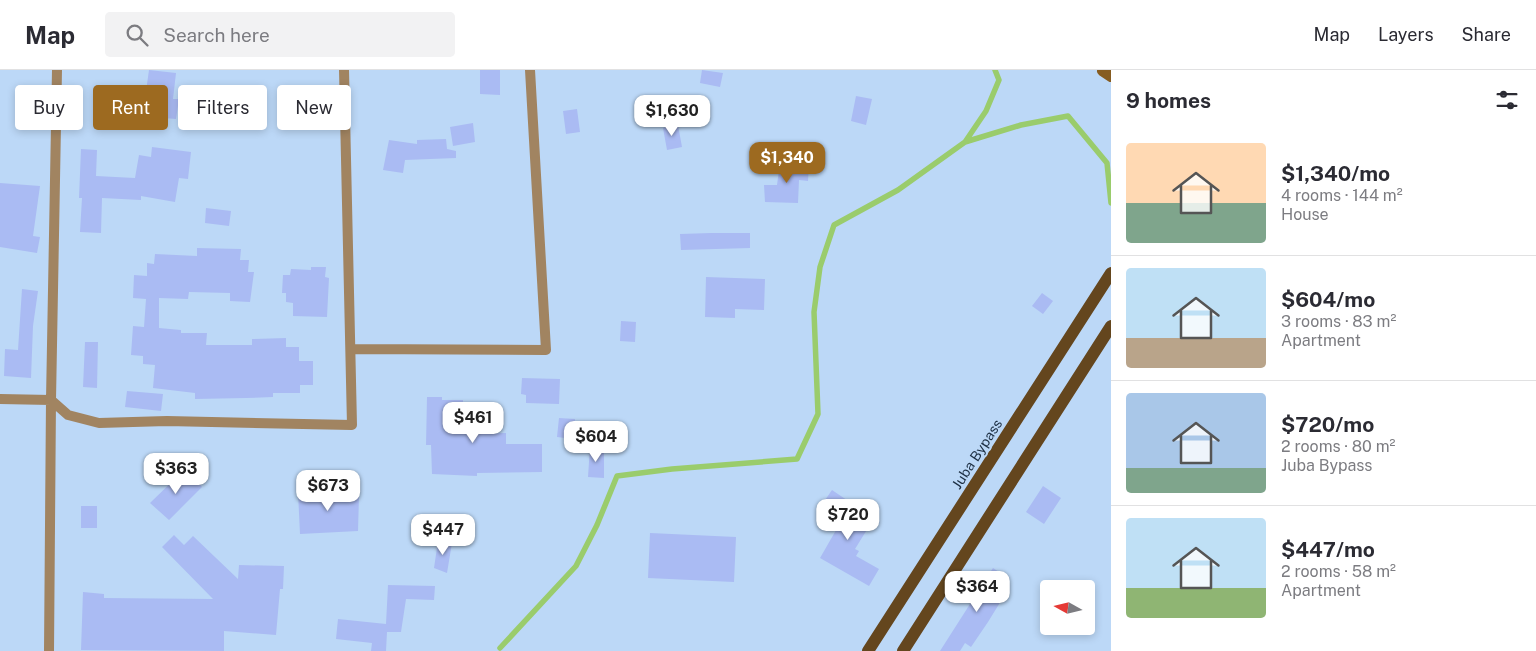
<!DOCTYPE html>
<html lang="en">
<head>
<meta charset="utf-8">
<style>
  body { margin:0; font-family:"Public Sans",sans-serif; background:#f2f2f3; color:#2b2b33; height:100vh; display:flex; flex-direction:column; font-size:19px; white-space:nowrap }
  * { box-sizing:border-box; margin:0 }
  p { font-size:16px; color:#7c7c81 }
  .icon { flex:none; width:28px; height:28px; fill:none; stroke:currentColor; stroke-width:2; stroke-linecap:round; stroke-linejoin:round }
  .map { position:relative; flex:1; overflow:hidden }
  .drawer { display:flex; flex-direction:column; background:#fff; width:425px }
  .drawer>* { flex:none }
  .guide { position:absolute; left:15px; top:15px; width:475px; height:45px; display:flex; gap:10px }
  .needle { width:32px; rotate:278deg }
  .buttons { position:absolute; left:1040px; top:510px; display:grid; gap:10px }
  .buttons a { display:grid; place-items:center; width:55px; height:55px; border-radius:5px; background:#fff; box-shadow:0 2px 8px #0003; font-size:25px }
  .price { position:absolute; translate:-50% -42px; padding:0 11px; border-radius:10px; background:#fff; color:#222; font-size:16px; line-height:32px; filter:drop-shadow(0 1px 2px #0008) }
  .price::after { content:''; position:absolute; left:50%; top:30px; width:15px; height:11px; margin-left:-8px; background:inherit; clip-path:polygon(0 0,100% 0,50% 100%) }
  .price.active { background:#9d6a20; color:#fff }
  ul { padding:0; list-style:none }
  li { display:flex; align-items:center; gap:15px; height:125px; padding:0 15px }
  li+li { border-top:1px solid #e1e1e2 }
  li span { display:grid; place-items:center; flex:none; width:140px; height:100px; border-radius:5px; color:#555 }
  li>.icon { margin-inline-start:auto }
  span .icon { width:60px; height:60px; fill:#fffc; stroke-width:1 }
  li b { font-size:21px }
  h2 { display:flex; justify-content:space-between; align-items:center; height:60px; padding:0 15px; font-size:21px }
  .tag { padding:0 18px; border-radius:5px; background:#fff; box-shadow:0 2px 8px #0003; font-size:18px; line-height:45px }
  .tag.active { background:#9d6a20; color:#fff }
  header { display:flex; align-items:center; gap:30px; box-sizing:border-box; height:70px; padding:0 25px; background:#fff; border-bottom:1px solid #e1e1e2 }
  header strong { font-size:24px }
  nav { display:flex; gap:28px; margin-inline-start:auto; font-size:18px }
  .search { width:350px; height:45px; background:#f2f2f3; display:flex; align-items:center; gap:12px; box-sizing:border-box; padding:0 18px; border-radius:5px; color:#7c7c81; font-size:19px }
  main { display:flex; flex:1; min-height:0 }
  .map>svg:first-child { display:block }
  .lines { fill:none; stroke-linecap:round; stroke-linejoin:round }
  .stream { stroke:#9acc6c; stroke-width:5.5 }
  .building { fill:#aabbf3 }
  .minor { stroke:#a18461; stroke-width:10 }
  .secondary { stroke:#865c21; stroke-width:10 }
  .primary { stroke:#64461e; stroke-width:12 }
  .labels { text-anchor:middle; dominant-baseline:central; stroke-width:4; stroke-linejoin:round; paint-order:stroke }
  .street-label { font-size:14px; fill:#1d2f43; stroke:#bcd8f7 }
</style>
</head>
<body>
<header>
<strong>Map</strong>
<div class="search"><svg class="icon" aria-label="search" viewBox="0 0 24 24"><circle cx="10" cy="10" r="6"/><path d="M15 15l6 6"/></svg>Search here</div>
<nav><a>Map</a><a>Layers</a><a>Share</a></nav>
</header>
<main>
<div class="map">
<svg width="1111" height="581" viewBox="0 0 1111 581">
  <rect width="100%" height="100%" fill="#bcd8f7"/>
  <g class="lines">
    <path class="stream" d="M995 0 999 10 986 41 965 72 1021 55 1068 46 1107 93 1111 133
      M500 578 576 496 597 455 617 406 672 399 797 389 818 344 814 242 820 197 834 155 898 120 965 72"/>
  </g>
  <path class="building" d="M149 0 176 3 173 29H179L176 49 163 48 162 54 131 51 134 31 141 32 142 20 146 21Z
    M480 0H500V25L480 24Z
    M702 0 723 3 720 17 700 13Z
    M856 26 872 29 866 55 851 51Z
    M577 39 580 62 566 64 563 41Z
    M473 53 475 72 453 76 450 57Z
    M678 55 682 77 667 80 663 58Z
    M446 69 447 79 456 81V88L405 90 403 103 383 100 389 70 417 74V70Z
    M152 77 191 82 188 109 179 108 175 132 141 126V130L102 128 101 163 80 162 82 128H79L81 79 97 80 96 106 135 108 139 85 151 87Z
    M780 93 809 95 808 111 799 110 798 133 765 132 764 115H777Z
    M0 113 40 116 33 166 40 167 37 183 0 177Z
    M206 138 231 141 229 156 205 153Z
    M711 163H750V178L681 180 680 164Z
    M197 178 241 179 240 190H249L248 202H254L250 232 230 231V223L189 222 188 229 159 228V258L181 260V263H207L206 275H252V269L286 268V277H299V291H313V315H300V323H273V327L246 328 195 329V323L153 318 155 295 143 294V286L131 285 133 256 144 257 146 229 133 228 134 205 147 206V193L154 194 155 184 197 186Z
    M311 197H326L325 207 329 208 327 247 293 246V233L286 232V223H282L283 205H290L291 199 311 200Z
    M706 207 765 209 764 240 735 239V248L705 247Z
    M22 219 38 221 33 256 31 308 4 306 5 279 18 280Z
    M1042 223 1053 231 1043 244 1032 236Z
    M621 251 636 252 635 272 620 271Z
    M85 272H98L97 318 83 317Z
    M522 308 560 309 559 334 526 333V325L521 324Z
    M127 321 163 324 161 341 125 337Z
    M427 327H442V330H463V334H472V364L506 363V374H542V402L477 403V406L432 404 431 375H426Z
    M559 348 575 349 573 369 557 367Z
    M590 377 604 378V408L588 407Z
    M185 399 202 417 169 450 150 433Z
    M1043 416 1061 428 1044 454 1026 442Z
    M328 420V423L359 426 358 461 300 464 298 422Z
    M832 420 866 443 859 453 868 458 855 479 859 481 856 486 879 499 869 516 820 488 839 455 837 453 841 446 823 433Z
    M81 436H97V458H81Z
    M650 463 736 467 734 512 648 508Z
    M174 465 184 475 193 466 238 509 239 495 284 496 283 519H280L276 565 224 561V581L81 580 83 522 104 524V528L213 529 162 477Z
    M438 471 452 473 447 503 434 498Z
    M993 498 1008 508 998 522 1004 526 988 552 971 577 965 573 960 581H940Z
    M388 515 435 516 434 530 406 529 401 562H387L386 581H371L372 573 336 569 338 549 386 554Z"/>
  <g class="lines">
    <path class="minor" d="M351 279 546 280 530 0
      M0 329 51 330 57 0
      M51 330 68 345 99 353 167 351 352 355 344 0
      M49 581 51 330"/>
    <path class="secondary" d="M1111 4 1102 1 1111 7"/>
    <path class="primary" d="M868 581 1111 203
      M903 581 1111 256"/>
  </g>
  <g class="labels">
    <g class="street-label">
      <text transform="translate(977 384) rotate(-57)">Juba Bypass</text>
    </g>
  </g>
</svg>
<div class="buttons">
<a><svg class="needle" viewBox="-14 -14 28 28"><path d="M0-13l5 13h-10z" fill="#e53935"/><path d="M0 13l5-13h-10z" fill="#7c7c81"/></svg></a>
</div>
<b class="price" style="left:672px;top:67px">$1,630</b>
<b class="price active" style="left:787px;top:114px">$1,340</b>
<b class="price" style="left:473px;top:374px">$461</b>
<b class="price" style="left:596px;top:393px">$604</b>
<b class="price" style="left:176px;top:425px">$363</b>
<b class="price" style="left:328px;top:442px">$673</b>
<b class="price" style="left:848px;top:471px">$720</b>
<b class="price" style="left:443px;top:486px">$447</b>
<b class="price" style="left:977px;top:543px">$364</b>
<div class="guide">
<a class="tag">Buy</a>
<a class="tag active">Rent</a>
<a class="tag">Filters</a>
<a class="tag">New</a>
</div>
</div>
<section class="drawer">
<h2>9 homes<svg class="icon" aria-label="filters" viewBox="0 0 24 24"><path d="M4 7h16M4 17h16"/><circle cx="9" cy="7" r="2"/><circle cx="15" cy="17" r="2"/></svg></h2>
<ul>
<li><span style="background:linear-gradient(#ffd9b3 60%,#7fa58c 0)"><svg class="icon" aria-label="home" viewBox="0 0 24 24"><path d="M3 11l9-7 9 7M6 9v11h12V9"/></svg></span><div><b>$1,340/mo</b><p>4 rooms · 144 m²</p><p>House</p></div></li>
<li><span style="background:linear-gradient(#bfe0f5 70%,#b9a48a 0)"><svg class="icon" aria-label="home" viewBox="0 0 24 24"><path d="M3 11l9-7 9 7M6 9v11h12V9"/></svg></span><div><b>$604/mo</b><p>3 rooms · 83 m²</p><p>Apartment</p></div></li>
<li><span style="background:linear-gradient(#a9c7e8 75%,#7fa58c 0)"><svg class="icon" aria-label="home" viewBox="0 0 24 24"><path d="M3 11l9-7 9 7M6 9v11h12V9"/></svg></span><div><b>$720/mo</b><p>2 rooms · 80 m²</p><p>Juba Bypass</p></div></li>
<li><span style="background:linear-gradient(#bfe0f5 70%,#8fb573 0)"><svg class="icon" aria-label="home" viewBox="0 0 24 24"><path d="M3 11l9-7 9 7M6 9v11h12V9"/></svg></span><div><b>$447/mo</b><p>2 rooms · 58 m²</p><p>Apartment</p></div></li>
</ul>
</section>
</main>
</body>
</html>
